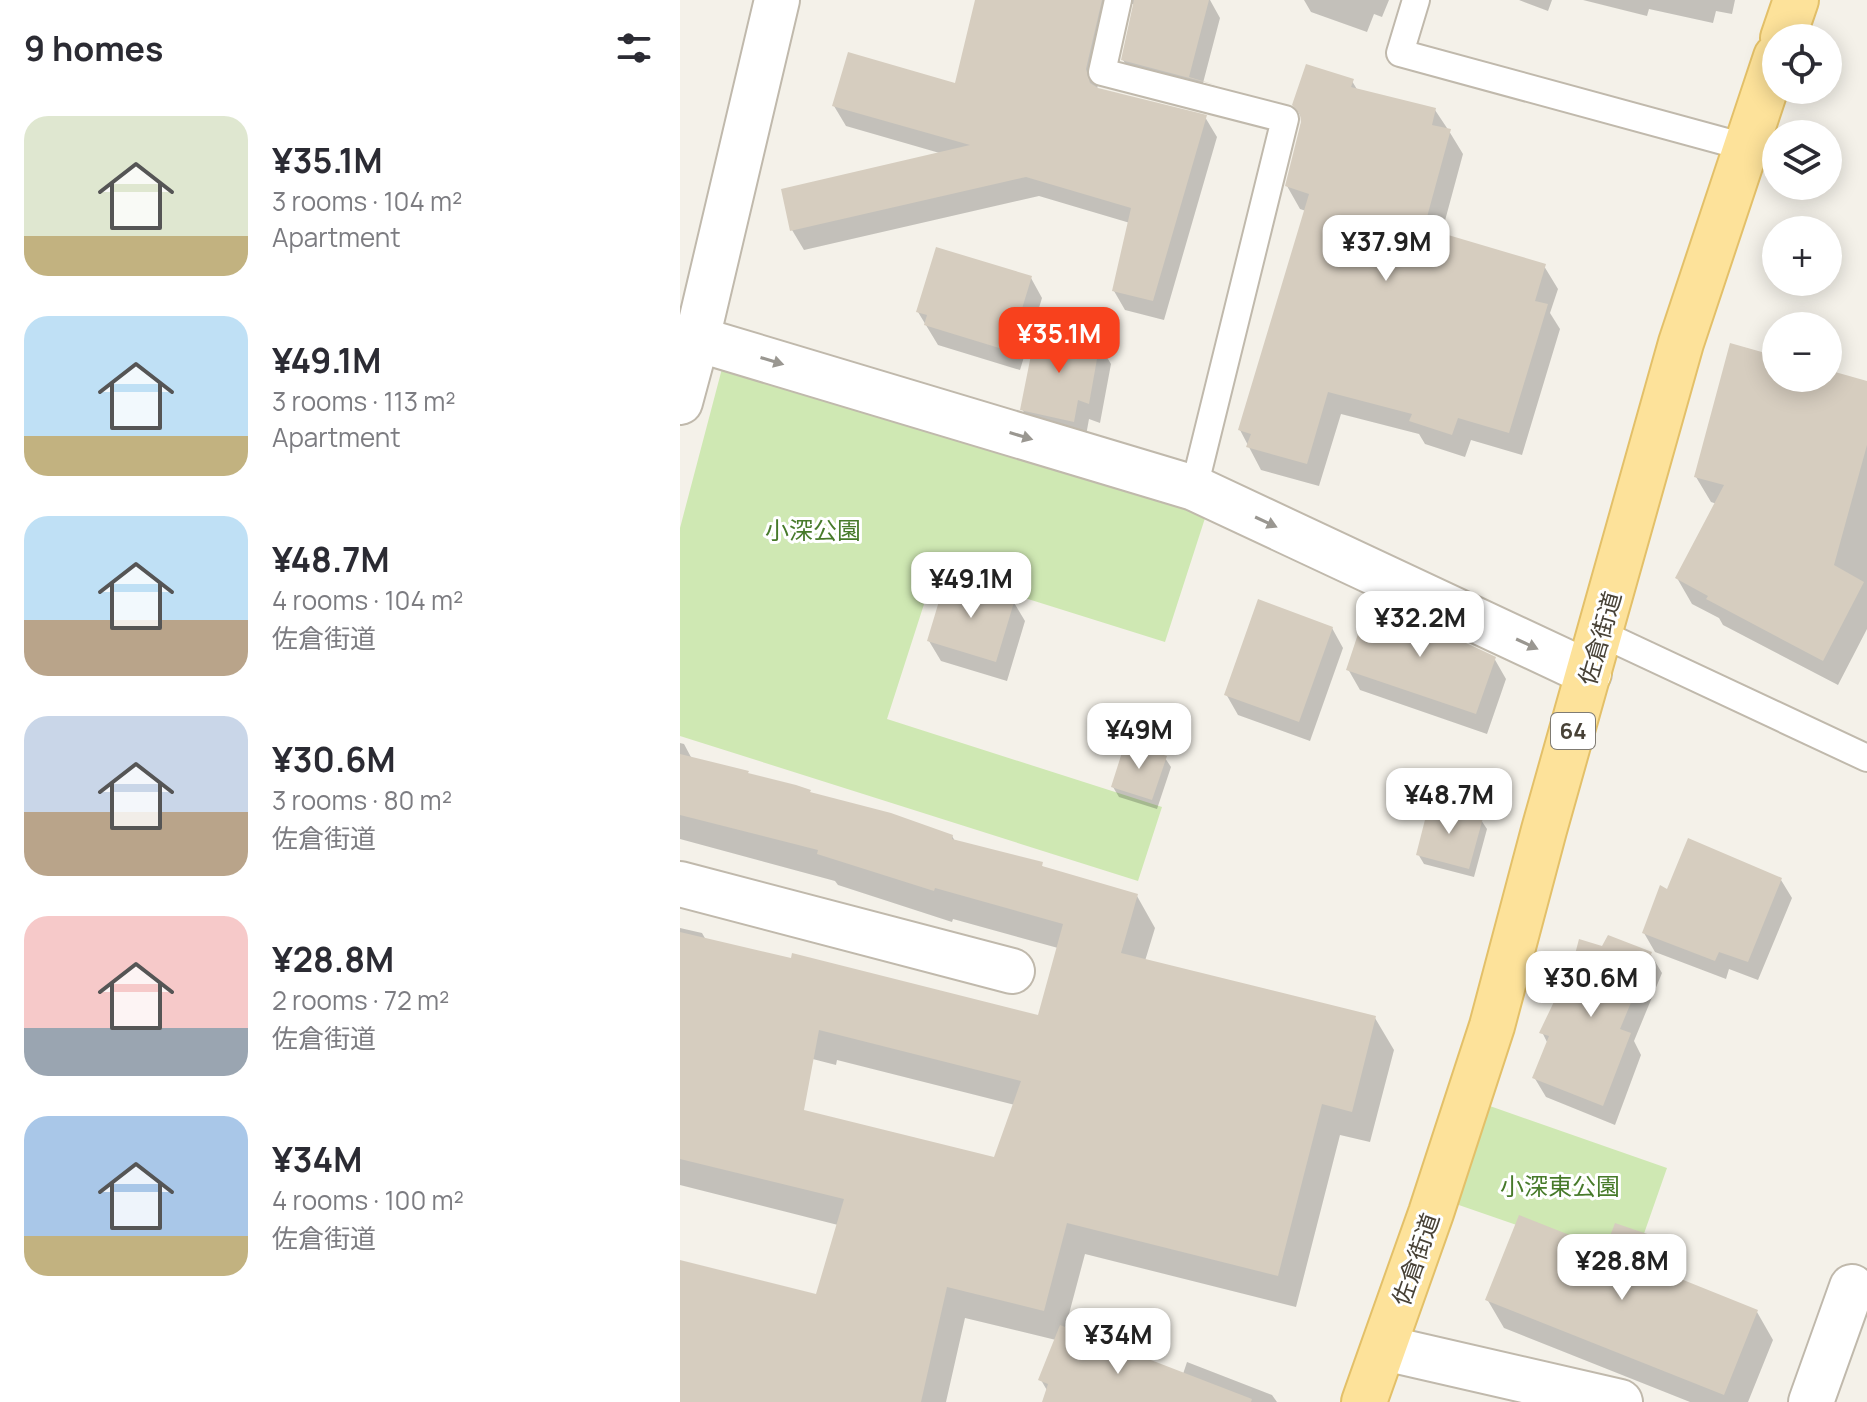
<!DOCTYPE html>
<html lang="en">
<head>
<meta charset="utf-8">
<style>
  body { margin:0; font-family:Manrope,"Noto Sans JP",sans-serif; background:#f2f2f3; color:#2b2b33; height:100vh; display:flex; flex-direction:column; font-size:30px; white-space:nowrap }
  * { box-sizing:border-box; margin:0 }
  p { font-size:26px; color:#7c7c81 }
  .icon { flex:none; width:44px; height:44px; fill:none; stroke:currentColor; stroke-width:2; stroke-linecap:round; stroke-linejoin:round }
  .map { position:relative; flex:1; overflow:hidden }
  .drawer { display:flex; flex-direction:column; background:#fff; width:680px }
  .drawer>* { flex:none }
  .tools { position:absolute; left:1082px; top:24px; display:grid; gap:16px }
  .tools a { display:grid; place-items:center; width:80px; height:80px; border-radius:50%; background:#fff; box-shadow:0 4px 20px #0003; font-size:40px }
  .price { position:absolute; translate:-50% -68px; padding:0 18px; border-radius:16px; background:#fff; color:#222; font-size:26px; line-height:52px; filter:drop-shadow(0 2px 4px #0008) }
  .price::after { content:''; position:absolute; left:50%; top:48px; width:24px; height:18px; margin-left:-12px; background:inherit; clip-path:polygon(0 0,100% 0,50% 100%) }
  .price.on { background:#f8411d; color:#fff }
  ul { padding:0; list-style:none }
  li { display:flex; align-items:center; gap:24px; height:200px; padding:0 24px }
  li span { display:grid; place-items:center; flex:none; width:224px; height:160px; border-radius:24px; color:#555 }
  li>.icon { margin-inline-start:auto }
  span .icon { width:96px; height:96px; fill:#fffc; stroke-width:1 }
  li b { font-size:34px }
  h2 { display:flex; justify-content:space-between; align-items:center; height:96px; padding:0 24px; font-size:34px }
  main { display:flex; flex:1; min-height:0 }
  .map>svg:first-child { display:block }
  .green { fill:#cfe8b3 }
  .shadow { fill:#0003 }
  .building { fill:#d6cdbf; fill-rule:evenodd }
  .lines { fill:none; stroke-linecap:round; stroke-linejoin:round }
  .service-casing { stroke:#c0b9ac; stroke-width:30 }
  .minor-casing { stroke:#c0b9ac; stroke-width:48 }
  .tertiary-casing { stroke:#c0b9ac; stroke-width:48 }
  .primary-casing { stroke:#e3c069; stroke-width:48 }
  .service { stroke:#fff; stroke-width:26 }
  .minor { stroke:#fff; stroke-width:44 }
  .tertiary { stroke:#fff; stroke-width:44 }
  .primary { stroke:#fde29a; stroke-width:44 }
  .oneway { fill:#9a9791 }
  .labels { text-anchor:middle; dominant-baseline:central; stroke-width:6; stroke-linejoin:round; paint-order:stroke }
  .shield { fill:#fff; stroke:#7f7b73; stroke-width:2 }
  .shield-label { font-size:22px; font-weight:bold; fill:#484237 }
  .park-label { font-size:24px; fill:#477a2a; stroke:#fff }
  .street-label { font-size:24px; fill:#484237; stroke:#fff }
</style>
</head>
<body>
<main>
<section class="drawer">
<h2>9 homes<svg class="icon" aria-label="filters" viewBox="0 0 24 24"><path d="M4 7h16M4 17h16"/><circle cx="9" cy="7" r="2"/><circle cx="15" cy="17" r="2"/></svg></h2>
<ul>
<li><span style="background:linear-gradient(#dfe7d0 75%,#c2b280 0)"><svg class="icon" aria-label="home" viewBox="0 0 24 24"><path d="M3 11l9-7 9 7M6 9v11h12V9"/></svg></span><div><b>¥35.1M</b><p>3 rooms · 104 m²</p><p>Apartment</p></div></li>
<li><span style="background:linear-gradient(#bfe0f5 75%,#c2b280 0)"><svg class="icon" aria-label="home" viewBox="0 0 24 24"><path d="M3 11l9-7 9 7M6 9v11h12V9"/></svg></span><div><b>¥49.1M</b><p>3 rooms · 113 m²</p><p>Apartment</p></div></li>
<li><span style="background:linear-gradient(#bfe0f5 65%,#b9a48a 0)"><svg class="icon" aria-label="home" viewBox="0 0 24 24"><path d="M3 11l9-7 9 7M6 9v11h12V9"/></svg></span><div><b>¥48.7M</b><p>4 rooms · 104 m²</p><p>佐倉街道</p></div></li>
<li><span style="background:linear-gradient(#c9d6e8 60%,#b9a48a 0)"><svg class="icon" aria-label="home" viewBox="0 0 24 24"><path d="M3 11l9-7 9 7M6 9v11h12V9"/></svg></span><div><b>¥30.6M</b><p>3 rooms · 80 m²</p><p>佐倉街道</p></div></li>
<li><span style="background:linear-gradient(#f6c9c9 70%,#9aa5b1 0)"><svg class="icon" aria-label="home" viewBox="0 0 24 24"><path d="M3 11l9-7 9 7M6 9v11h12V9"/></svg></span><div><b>¥28.8M</b><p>2 rooms · 72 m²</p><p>佐倉街道</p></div></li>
<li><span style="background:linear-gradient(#a9c7e8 75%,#c2b280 0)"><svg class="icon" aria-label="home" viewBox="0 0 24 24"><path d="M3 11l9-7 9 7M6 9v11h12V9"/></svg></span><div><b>¥34M</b><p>4 rooms · 100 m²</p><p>佐倉街道</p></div></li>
</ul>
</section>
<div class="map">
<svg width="1187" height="1402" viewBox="0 0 1187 1402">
  <rect width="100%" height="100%" fill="#f4f1e9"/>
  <path class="green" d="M44 361 526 515 485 642 255 570 207 719 482 807 458 881 0 736V528Z
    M807 1105 987 1168 953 1265 773 1203Z"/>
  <path class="shadow" d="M297 0H530L540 18 523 83 535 86 544 102 455 80 443 60 454 4H446L433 17 417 89 525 117 537 137 484 320 445 310 434 291 450 223 359 196 124 250 112 230 263 154 166 126 154 106 276 85Z
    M624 0H709L702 17 694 14 687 32 631 12Z
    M839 0H872L868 11Z
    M903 0H1055L1052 14 1036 11 1033 23 969 9 967 16Z
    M672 81 678 91 755 110 769 131 783 154 763 228 768 237 864 266 878 289 870 313 880 329 842 455 791 440 785 457 745 444 739 434 661 414 639 486 581 470 560 430 626 211 620 209 607 186 622 119 615 105Z
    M351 278 362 298 340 370 258 345 238 312Z
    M419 344 431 364 420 423 409 419 405 441 354 430 342 409Z
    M1096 358V378H1148V372L1187 383V629L1158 685 1043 625 1039 618 1012 604 997 578 1037 504 1031 502 1016 477Z
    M333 601 345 621 327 681 261 661 249 641Z
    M652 628 663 648 630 741 558 715 546 694Z
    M814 658 826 679 807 734 680 690 668 669Z
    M0 743 4 744 12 759 272 836 275 841 361 864 364 869 457 896 475 928 465 961 695 1018 714 1050 690 1142 660 1135 616 1307 405 1254 385 1329 503 1374 507 1362 592 1395 597 1402H364L368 1392 361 1380 376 1340 285 1318 266 1402H0V1263L138 1297 158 1225 0 1185V1082L315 1160 335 1105 157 1060 156 1065 0 1025V928L22 933 26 940 360 1017 378 948 273 919 272 922 158 885 155 881 0 839Z
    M485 758 491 767 477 809 439 797 433 787Z
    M801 820 807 829 794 877 744 864 738 854Z
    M1101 880 1112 898 1078 980 1049 969 1046 979 975 952 964 933 989 891Z
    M923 949 970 953 982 973 954 1041 961 1055 935 1125 866 1097 854 1077 868 1044 862 1032Z
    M975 1239 991 1268 988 1276 1077 1312 1093 1340 1068 1402H1010L824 1328 807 1299Z"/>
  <path class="building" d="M295 0H422L406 69 410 83 418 88 527 115 473 301 432 291 451 208 346 177 110 231 101 189 290 145 152 106 168 52 275 83Z
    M454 0H529L509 77 536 85 441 60Z
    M626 64 674 79 671 87 756 108 752 125 771 129 747 217 761 222 758 232 866 264 855 301 868 304 829 433 778 418 772 435 729 421 732 414 648 392 627 464 566 447 571 434 558 430 629 194 605 186 621 122 620 114 612 105Z
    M256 247 352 276 329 351 244 325 247 315 236 312Z
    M356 330 420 342 409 404 398 400 394 422 340 410Z
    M1050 343 1096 356V378H1148V370L1187 381V445L1154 565 1184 582 1143 661 1026 599 1028 596 995 578 1044 485 1014 477Z
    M266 578 335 599 316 662 247 641Z
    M690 598 816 657 796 714 666 670Z
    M578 599 653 627 619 722 544 695Z
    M445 743 487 756 472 800 431 787Z
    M0 754 69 771 68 773 116 785 131 790 130 792 211 813 273 835 272 839 363 862 362 866 458 894 441 953 696 1016 672 1112 642 1104 598 1276 387 1223 364 1311 267 1287 241 1402H0V1260L136 1294 164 1199 0 1159V932L111 958 112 953 358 1015 383 924 255 888 254 891 137 854 138 850 0 815ZM139 1030 341 1081 314 1157 124 1110Z
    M749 804 803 818 789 869 736 855Z
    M1008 838 1102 878 1068 962 1039 952 1035 961 962 933 980 885 987 889Z
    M928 935 972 952 940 1029 951 1033 923 1106 852 1078 869 1036 859 1033 893 962 899 939 922 946Z
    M839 1215 925 1249 935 1223 976 1237 966 1265 1078 1310 1044 1395 805 1300Z
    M380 1325 572 1399 571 1402H362L368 1384 358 1380Z"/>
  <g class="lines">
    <defs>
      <path id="service" d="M438 0 422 72 605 119 514 488
        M736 0 720 53 1065 147
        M920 633 1187 758"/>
      <path id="minor" d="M17 339 514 488 909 673
        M0 884 332 971
        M705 1348 940 1402
        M1131 1402 1172 1287"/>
      <path id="tertiary" d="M0 402 17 339 97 0"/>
      <path id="primary" d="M1103 38 1116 0
        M684 1402 751 1213 812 1026 864 830 1001 343 1096 57"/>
    </defs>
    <use href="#service" class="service-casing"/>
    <use href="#minor" class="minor-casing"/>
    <use href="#tertiary" class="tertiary-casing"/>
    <use href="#primary" class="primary-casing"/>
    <use href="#service" class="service"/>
    <use href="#minor" class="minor"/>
    <use href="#tertiary" class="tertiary"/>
    <use href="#primary" class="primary"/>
  </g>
  <defs><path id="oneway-solid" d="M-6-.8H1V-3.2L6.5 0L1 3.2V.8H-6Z" transform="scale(2)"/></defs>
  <g class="oneway">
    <use href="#oneway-solid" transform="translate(92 361) rotate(17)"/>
    <use href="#oneway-solid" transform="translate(341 436) rotate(17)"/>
    <use href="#oneway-solid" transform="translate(586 522) rotate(25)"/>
    <use href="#oneway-solid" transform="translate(847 644) rotate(25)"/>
  </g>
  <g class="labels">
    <rect class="shield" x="871" y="713" width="44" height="36" rx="6"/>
    <g class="shield-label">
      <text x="893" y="731">64</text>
    </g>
    <g class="park-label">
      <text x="133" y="529">小深公園</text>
      <text x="880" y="1185">小深東公園</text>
    </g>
    <g class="street-label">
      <text transform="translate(919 638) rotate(-74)">佐倉街道</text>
      <text transform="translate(735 1259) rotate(-71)">佐倉街道</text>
    </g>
  </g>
</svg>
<div class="tools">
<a><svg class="icon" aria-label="locate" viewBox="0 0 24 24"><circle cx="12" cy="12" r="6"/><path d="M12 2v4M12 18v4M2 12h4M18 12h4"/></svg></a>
<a><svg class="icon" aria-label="layers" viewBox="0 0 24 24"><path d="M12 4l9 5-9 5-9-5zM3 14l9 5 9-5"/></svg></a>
<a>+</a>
<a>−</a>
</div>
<b class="price" style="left:706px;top:283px">¥37.9M</b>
<b class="price on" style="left:379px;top:375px">¥35.1M</b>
<b class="price" style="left:291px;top:620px">¥49.1M</b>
<b class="price" style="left:740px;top:659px">¥32.2M</b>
<b class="price" style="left:459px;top:771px">¥49M</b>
<b class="price" style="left:769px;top:836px">¥48.7M</b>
<b class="price" style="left:911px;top:1019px">¥30.6M</b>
<b class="price" style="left:942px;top:1302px">¥28.8M</b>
<b class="price" style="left:438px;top:1376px">¥34M</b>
</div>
</main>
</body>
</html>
